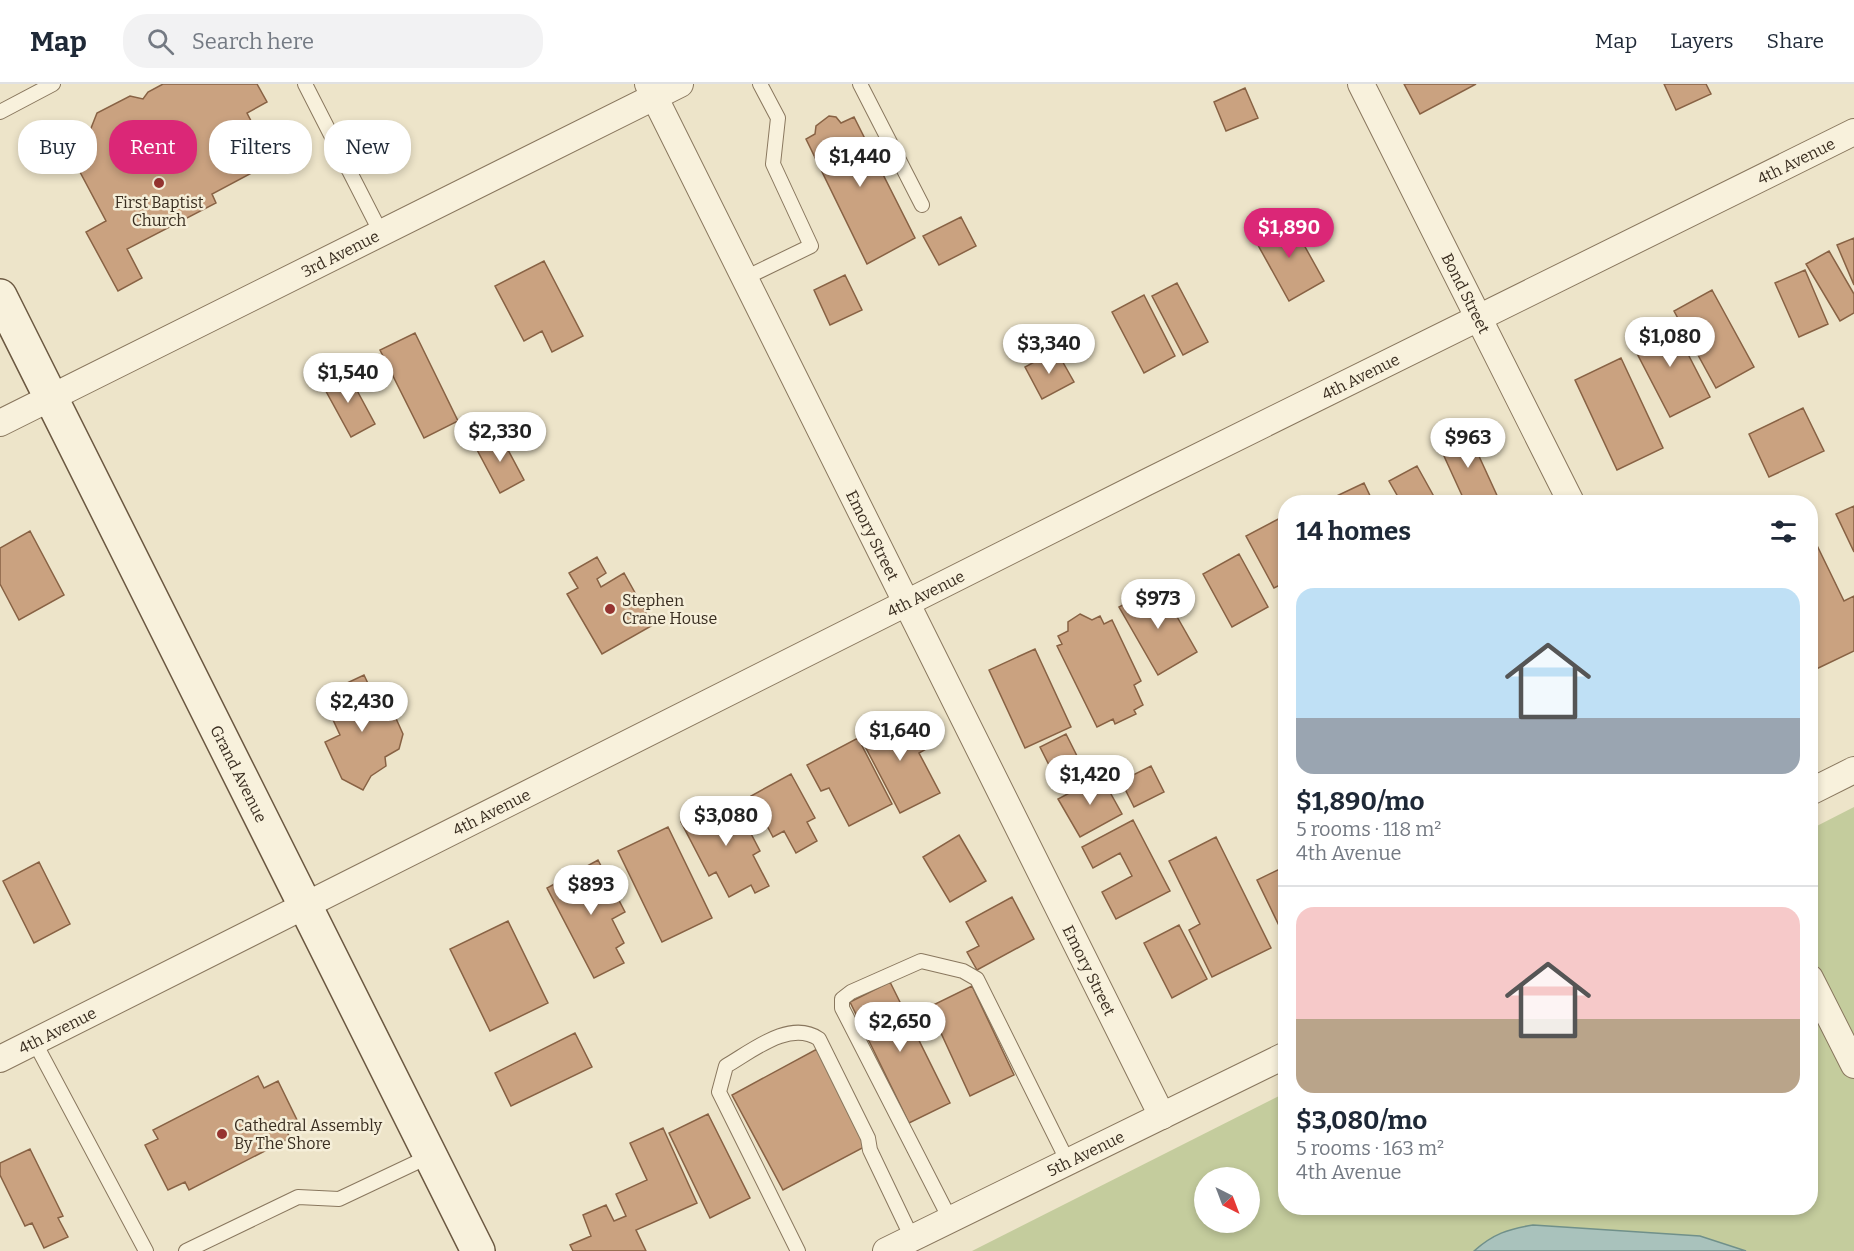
<!DOCTYPE html>
<html lang="en">
<head>
<meta charset="utf-8">
<style>
  body { margin:0; font-family:Bitter,serif; background:#f2f2f3; color:#1f2937; height:100vh; display:flex; flex-direction:column; font-size:22px; white-space:nowrap }
  * { box-sizing:border-box; margin:0 }
  p { font-size:20px; color:#747a83 }
  .icon { flex:none; width:33px; height:33px; fill:none; stroke:currentColor; stroke-width:2; stroke-linecap:round; stroke-linejoin:round }
  .map { position:relative; flex:1; overflow:hidden }
  .details { position:absolute; left:1278px; top:411px; width:540px; height:720px; display:flex; flex-direction:column; background:#fff; border-radius:24px; box-shadow:0 3px 9px #0003 }
  .details>* { flex:none }
  .guide { position:absolute; left:18px; top:36px; width:570px; height:54px; display:flex; gap:12px }
  .needle { width:39px; rotate:138deg }
  .controls { position:absolute; left:1194px; top:1083px; display:grid; gap:12px }
  .controls a { display:grid; place-items:center; width:66px; height:66px; border-radius:50%; background:#fff; box-shadow:0 3px 9px #0003; font-size:30px }
  .price { position:absolute; translate:-50% -51px; padding:0 14px; border-radius:21px; background:#fff; color:#222; font-size:20px; line-height:39px; filter:drop-shadow(0 2px 3px #0008) }
  .price::after { content:''; position:absolute; left:50%; top:36px; width:18px; height:14px; margin-left:-9px; background:inherit; clip-path:polygon(0 0,100% 0,50% 100%) }
  .price.current { background:#db2777; color:#fff }
  ul { padding:0; list-style:none }
  li { display:grid; align-content:center; gap:12px; height:318px; padding:0 18px }
  li+li { border-top:2px solid #e0e1e3 }
  li span { display:grid; place-items:center; height:186px; border-radius:18px; color:#555 }
  li>.icon { margin-inline-start:auto }
  span .icon { width:108px; height:108px; fill:#fffc; stroke-width:1 }
  li b { font-size:26px }
  h2 { display:flex; justify-content:space-between; align-items:center; height:72px; padding:0 18px; font-size:26px }
  .pill { padding:0 21px; border-radius:24px; background:#fff; box-shadow:0 3px 9px #0003; font-size:21px; line-height:54px }
  .pill.current { background:#db2777; color:#fff }
  header { display:flex; align-items:center; gap:36px; box-sizing:border-box; height:84px; padding:0 30px; background:#fff; border-bottom:2px solid #e0e1e3 }
  header strong { font-size:28px }
  nav { display:flex; gap:33px; margin-inline-start:auto; font-size:21px }
  .search { width:420px; height:54px; background:#f2f2f3; display:flex; align-items:center; gap:15px; box-sizing:border-box; padding:0 21px; border-radius:24px; color:#747a83; font-size:22px }
  .map>svg:first-child { display:block }
  .green { fill:#c4cc9d; fill-rule:evenodd }
  .water { fill:#a9c2bc; stroke:#70908a; stroke-width:1.5 }
  .building { fill:#caa280; stroke:#886244; stroke-width:1.5 }
  .lines { fill:none; stroke-linecap:round; stroke-linejoin:round }
  .lane-casing { stroke:#89775e; stroke-width:16 }
  .street-casing { stroke:#89775e; stroke-width:28 }
  .secondary-casing { stroke:#6b5841; stroke-width:36 }
  .lane { stroke:#f8f1dc; stroke-width:14 }
  .street { stroke:#f8f1dc; stroke-width:26 }
  .secondary { stroke:#f8f1dc; stroke-width:33 }
  .poi-dot { fill:#963430; stroke:#f5eed8; stroke-width:2 }
  .labels { text-anchor:middle; dominant-baseline:central; stroke-width:5; stroke-linejoin:round; paint-order:stroke }
  .street-label { font-size:16px; fill:#3a2e21; stroke:#f5eed8 }
  .poi-label { font-size:16px; fill:#3a2e21; stroke:#f5eed8; text-anchor:start }
</style>
</head>
<body>
<header>
<strong>Map</strong>
<div class="search"><svg class="icon" aria-label="search" viewBox="0 0 24 24"><circle cx="10" cy="10" r="6"/><path d="M15 15l6 6"/></svg>Search here</div>
<nav><a>Map</a><a>Layers</a><a>Share</a></nav>
</header>
<div class="map">
<svg width="1854" height="1167" viewBox="0 0 1854 1167">
  <rect width="100%" height="100%" fill="#ede4c9"/>
  <path class="green" d="M1854 723V1167H972L1285 1009 1286 1124H1810L1811 745ZM1204 1094H1250V1138H1204Z"/>
  <path class="water" d="M1533 1141 1700 1152 1746 1167H1474C1493 1150 1508 1145 1533 1141Z"/>
  <path class="building" d="M163 0H257L267 18 247 29 272 78 212 110 216 119 127 165 142 194 118 207 86 148 106 137 80 88 90 82 82 67 97 29 130 12 143 15 148 8Z
    M1404 0H1476L1420 30Z
    M1664 0H1706L1711 10 1676 26Z
    M1245 4 1258 34 1226 47 1214 18Z
    M829 32 836 33 841 39 854 33 915 154 867 180 806 55 815 50 816 42Z
    M961 133 976 162 939 181 923 152Z
    M1289 134 1324 197 1289 217 1254 154Z
    M1854 154V201L1837 161Z
    M1829 167 1854 210V229L1840 237 1806 180Z
    M544 177 583 252 552 268 542 247 524 257 495 202Z
    M1805 186 1828 240 1799 253 1775 199Z
    M845 191 862 226 830 241 814 206Z
    M1177 199 1208 258 1183 271 1152 212Z
    M1712 206 1754 283 1716 304 1674 227Z
    M1144 211 1175 272 1144 289 1112 228Z
    M1670 235 1710 313 1670 333 1630 256Z
    M415 249 458 337 424 354 380 266Z
    M1056 266 1074 298 1042 315 1025 283Z
    M1621 274 1663 364 1617 386 1575 296Z
    M346 286 375 340 351 353 322 300Z
    M1803 324 1824 367 1769 393 1749 350Z
    M1467 346 1500 418H1465L1438 359Z
    M499 349 524 396 500 409 475 362Z
    M1417 382 1437 418H1401L1389 397Z
    M1364 399 1373 418H1324Z
    M1854 422V468L1836 430Z
    M1286 431V498L1274 504 1246 452Z
    M30 447 64 511 19 536 0 500V464Z
    M1810 447 1844 517 1854 512V567L1810 588Z
    M1239 470 1268 523 1232 543 1203 490Z
    M597 473 606 489 597 495 601 503 624 489 653 541 602 570 567 510 578 504 569 489Z
    M1159 501 1197 568 1158 591 1119 523Z
    M1080 530 1092 536 1100 532 1104 540 1112 536 1141 597 1134 601 1143 621 1134 626 1136 630 1115 640 1113 635 1097 643 1057 562 1062 560 1058 552 1068 547V538Z
    M1035 565 1071 643 1025 664 989 586Z
    M364 591 379 623 389 619 403 650 399 665 385 673 386 682 371 692 363 706 342 695 325 658 340 651 328 625 340 619 334 605Z
    M895 630 902 644 914 638 928 664 919 669 940 709 900 729 858 649Z
    M1066 650 1079 676 1053 689 1040 663Z
    M858 654 892 720 849 742 829 704 821 707 807 681Z
    M1151 682 1164 708 1134 723 1121 697Z
    M791 690 815 734 807 738 817 757 796 769 784 747 773 753 751 712Z
    M1101 692 1122 730 1080 753 1058 715Z
    M725 715 730 726 736 721 760 767 753 771 769 802 755 809 751 801 729 813 716 788 709 792 681 738Z
    M1133 736 1170 807 1116 835 1102 808 1132 792 1120 769 1093 784 1082 763Z
    M668 743 712 834 662 858 618 767Z
    M959 751 986 797 950 818 923 773Z
    M1216 753 1271 864 1212 893 1189 846 1200 840 1169 777Z
    M598 776 625 828 612 835 624 859 616 864 624 879 594 894 547 804Z
    M39 778 70 840 34 859 3 797Z
    M1286 782V854H1285L1257 796Z
    M1012 813 1034 855 977 886 967 868 979 862 966 838Z
    M508 837 548 919 490 947 450 865Z
    M1179 841 1207 895 1172 914 1144 859Z
    M890 898 950 1019 909 1039 850 918Z
    M972 902 1014 991 970 1012 929 923Z
    M575 949 592 983 511 1022 495 989Z
    M817 965 868 1061 783 1106 732 1011Z
    M258 992 264 1004 278 997 298 1038 285 1044 290 1054 189 1106 185 1098 168 1106 145 1061 158 1055 153 1046Z
    M708 1030 750 1114 710 1134 669 1049Z
    M663 1044 697 1119 636 1146 646 1167H573L570 1161 591 1152 583 1131 606 1121 614 1137 626 1132 616 1110 647 1096 630 1059Z
    M30 1065 63 1132 58 1134 68 1153 44 1164 32 1139 25 1142 0 1091V1079Z"/>
  <g class="lines">
    <defs>
      <path id="lane" d="M305 0 381 149
        M860 0 922 121
        M0 28 53 0
        M745 194 811 162 773 80 778 34 760 0
        M34 957 146 1167
        M950 1135 842 924V915L851 908 921 877 963 887 977 895 1067 1076
        M186 1167 298 1113 339 1115 430 1072
        M798 1167 719 1008 726 982C752 967 790 935 819 955L868 1054 870 1066 912 1154"/>
      <g id="street">
        <path id="s1" d="M648 0 1162 1032"/>
        <path id="s2" d="M1361 0 1571 418"/>
        <path id="s3" d="M0 339 680 0"/>
        <path d="M1810 708 1854 686"/>
        <path d="M1810 894 1854 981"/>
        <path id="s4" d="M0 975 1145 399 1854 48"/>
        <path id="s5" d="M886 1167 1286 971"/>
      </g>
      <g id="secondary">
        <path id="s6" d="M0 212 478 1167"/>
      </g>
    </defs>
    <use href="#lane" class="lane-casing"/>
    <use href="#street" class="street-casing"/>
    <use href="#secondary" class="secondary-casing"/>
    <use href="#lane" class="lane"/>
    <use href="#street" class="street"/>
    <use href="#secondary" class="secondary"/>
  </g>
  <g class="poi-dot">
    <circle cx="159" cy="99" r="6"/>
    <circle cx="610" cy="525" r="6"/>
    <circle cx="222" cy="1050" r="6"/>
  </g>
  <g class="labels">
    <g class="street-label">
      <text stroke="none"><textPath href="#s4" startOffset="2008">4th Avenue</textPath></text>
      <text stroke="none"><textPath href="#s3" startOffset="380">3rd Avenue</textPath></text>
      <text stroke="none"><textPath href="#s2" startOffset="234">Bond Street</textPath></text>
      <text stroke="none"><textPath href="#s4" startOffset="1522">4th Avenue</textPath></text>
      <text stroke="none"><textPath href="#s1" startOffset="504">Emory Street</textPath></text>
      <text stroke="none"><textPath href="#s4" startOffset="1036">4th Avenue</textPath></text>
      <text stroke="none"><textPath href="#s6" startOffset="534">Grand Avenue</textPath></text>
      <text stroke="none"><textPath href="#s4" startOffset="550">4th Avenue</textPath></text>
      <text stroke="none"><textPath href="#s1" startOffset="990">Emory Street</textPath></text>
      <text stroke="none"><textPath href="#s4" startOffset="64">4th Avenue</textPath></text>
      <text stroke="none"><textPath href="#s5" startOffset="222">5th Avenue</textPath></text>
    </g>
    <g class="poi-label">
      <text x="159" y="118" text-anchor="middle">First Baptist<tspan x="159" dy="18">Church</tspan></text>
      <text x="622" y="516">Stephen<tspan x="622" dy="18">Crane House</tspan></text>
      <text x="234" y="1041">Cathedral Assembly<tspan x="234" dy="18">By The Shore</tspan></text>
    </g>
  </g>
</svg>
<div class="controls">
<a><svg class="needle" viewBox="-14 -14 28 28"><path d="M0-13l5 13h-10z" fill="#e53935"/><path d="M0 13l5-13h-10z" fill="#747a83"/></svg></a>
</div>
<b class="price" style="left:860px;top:104px">$1,440</b>
<b class="price current" style="left:1289px;top:175px">$1,890</b>
<b class="price" style="left:1670px;top:284px">$1,080</b>
<b class="price" style="left:1049px;top:291px">$3,340</b>
<b class="price" style="left:348px;top:320px">$1,540</b>
<b class="price" style="left:500px;top:379px">$2,330</b>
<b class="price" style="left:1468px;top:385px">$963</b>
<b class="price" style="left:1158px;top:546px">$973</b>
<b class="price" style="left:362px;top:649px">$2,430</b>
<b class="price" style="left:900px;top:678px">$1,640</b>
<b class="price" style="left:1090px;top:722px">$1,420</b>
<b class="price" style="left:726px;top:763px">$3,080</b>
<b class="price" style="left:591px;top:832px">$893</b>
<b class="price" style="left:900px;top:969px">$2,650</b>
<div class="guide">
<a class="pill">Buy</a>
<a class="pill current">Rent</a>
<a class="pill">Filters</a>
<a class="pill">New</a>
</div>
<section class="details">
<h2>14 homes<svg class="icon" aria-label="filters" viewBox="0 0 24 24"><path d="M4 7h16M4 17h16"/><circle cx="9" cy="7" r="2"/><circle cx="15" cy="17" r="2"/></svg></h2>
<ul>
<li><span style="background:linear-gradient(#bfe0f5 70%,#9aa5b1 0)"><svg class="icon" aria-label="home" viewBox="0 0 24 24"><path d="M3 11l9-7 9 7M6 9v11h12V9"/></svg></span><div><b>$1,890/mo</b><p>5 rooms · 118 m²</p><p>4th Avenue</p></div></li>
<li><span style="background:linear-gradient(#f6c9c9 60%,#b9a48a 0)"><svg class="icon" aria-label="home" viewBox="0 0 24 24"><path d="M3 11l9-7 9 7M6 9v11h12V9"/></svg></span><div><b>$3,080/mo</b><p>5 rooms · 163 m²</p><p>4th Avenue</p></div></li>
</ul>
</section>
</div>
</body>
</html>
